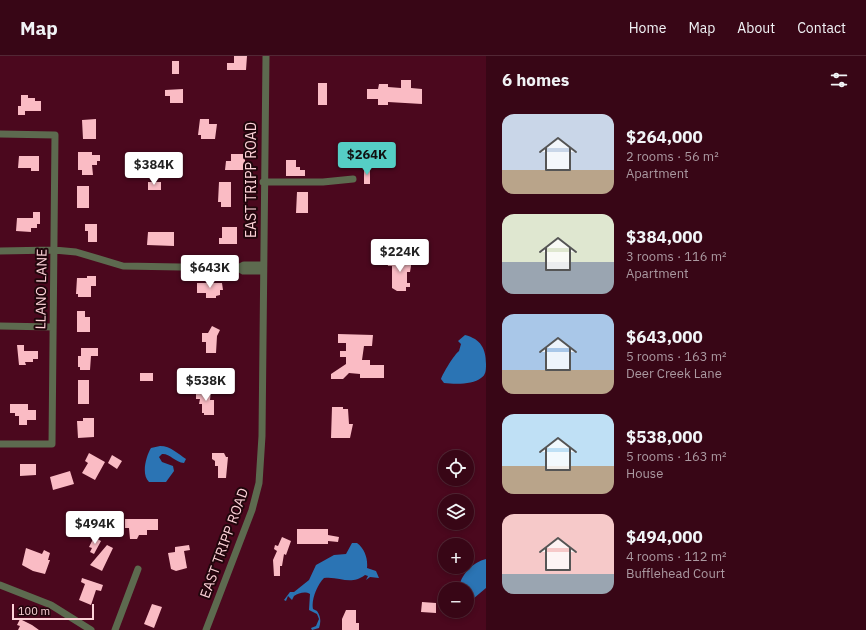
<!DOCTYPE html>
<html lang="en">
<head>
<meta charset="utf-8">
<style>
  body { margin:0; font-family:"IBM Plex Sans",sans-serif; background:#431423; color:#f1f3f6; height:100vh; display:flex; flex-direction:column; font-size:15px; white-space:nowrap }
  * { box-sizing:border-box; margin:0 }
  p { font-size:13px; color:#ab99a1 }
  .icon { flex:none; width:22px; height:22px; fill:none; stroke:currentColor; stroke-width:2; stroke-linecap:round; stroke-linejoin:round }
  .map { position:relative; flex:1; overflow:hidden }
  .panel { display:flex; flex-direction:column; background:#380616; width:380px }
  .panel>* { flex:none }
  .fabs { position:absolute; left:438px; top:394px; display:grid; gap:8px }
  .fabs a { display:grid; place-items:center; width:36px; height:36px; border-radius:50%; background:#380616; box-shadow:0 2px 6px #0003,0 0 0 1px #522735; font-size:20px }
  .scale { position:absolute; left:12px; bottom:10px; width:82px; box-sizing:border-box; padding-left:4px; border:2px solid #fdd2d8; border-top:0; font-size:11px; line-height:14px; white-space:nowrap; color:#fdd2d8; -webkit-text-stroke:3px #21060c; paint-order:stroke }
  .price { position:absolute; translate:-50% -34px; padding:0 9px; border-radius:4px; background:#fff; color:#222; font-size:13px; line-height:26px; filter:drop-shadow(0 1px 2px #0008) }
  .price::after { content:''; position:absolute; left:50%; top:24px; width:12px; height:9px; margin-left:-6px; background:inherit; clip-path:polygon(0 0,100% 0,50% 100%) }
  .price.selected { background:#55cec5; color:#111 }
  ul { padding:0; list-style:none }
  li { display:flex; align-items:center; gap:12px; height:100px; padding:0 16px }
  li span { display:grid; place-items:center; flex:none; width:112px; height:80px; border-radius:12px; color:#555 }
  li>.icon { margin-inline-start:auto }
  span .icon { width:48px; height:48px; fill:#fffc; stroke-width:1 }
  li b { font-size:17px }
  h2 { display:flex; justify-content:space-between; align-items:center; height:48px; padding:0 16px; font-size:17px }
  header { display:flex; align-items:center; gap:24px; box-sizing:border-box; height:56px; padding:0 20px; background:#380616; border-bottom:1px solid #522735 }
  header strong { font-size:19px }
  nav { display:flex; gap:22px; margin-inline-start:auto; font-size:14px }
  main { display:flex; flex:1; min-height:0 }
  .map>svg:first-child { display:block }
  .water { fill:#2b74b4 }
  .building { fill:#fabbc4 }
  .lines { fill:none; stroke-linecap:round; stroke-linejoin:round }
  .minor { stroke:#5d6a4f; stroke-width:7 }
  .labels { text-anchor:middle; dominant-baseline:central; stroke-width:4; stroke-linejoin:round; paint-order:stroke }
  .street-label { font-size:14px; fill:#fdd2d8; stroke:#21060c }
</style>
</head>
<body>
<header>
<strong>Map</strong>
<nav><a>Home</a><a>Map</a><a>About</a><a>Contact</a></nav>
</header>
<main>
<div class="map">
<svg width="486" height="574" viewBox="0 0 486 574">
  <rect width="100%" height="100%" fill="#4b081e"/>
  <path class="water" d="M465 279C481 283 486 293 486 308 486 314 486 319 481 322 473 329 454 328 444 327L441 323C443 317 454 299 459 295L461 288 458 285Z
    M160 390C171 390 178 398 186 403L184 407C175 406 169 397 162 398L159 401 162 406 173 410 174 415 166 426H149C141 419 146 400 151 392Z
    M352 487H357C365 493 368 503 367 512L376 515 379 522 370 521 366 524 368 520 365 519C350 530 340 520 324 522 317 529 311 544 313 553L317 555C321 561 321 566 319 572L312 574 311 572 316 570 319 563 317 558 309 554 310 538C305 535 299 537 294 540L292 544 288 540 286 545 284 544 290 536H294L309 524 316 509 334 499 346 498Z
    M486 503V532L467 548V533H459C460 519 473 506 486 503Z"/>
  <path class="building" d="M234 0H247L246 14H227V7H234Z
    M172 5H179V18H172Z
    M401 24H411V32L422 33V48L388 46V49H378V43H367V33H378L379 28H388V31L401 32Z
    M318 27H327V49H318Z
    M183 33V47H170V40H165V34Z
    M21 39H28V42H35V45H41V55H25V59H18V50H21Z
    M96 63V83H83L82 64Z
    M200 63H209V68H217L215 83H201V79H198Z
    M78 96H92V99H100V105H97V109H92L93 119H82V114H78Z
    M231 98H245V114H225L226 105H231Z
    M19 100H39V115H31V112H18Z
    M286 104H296V111H300V114H305V120H286Z
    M364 113H370V128H364Z
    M148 126H161V134H148Z
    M219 126H231V151H221V146H218Z
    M77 130H89V152H77Z
    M297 136H308V157H296Z
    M33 156H40V168H37V172H31V176L16 175 17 162H33Z
    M85 168H97V186H88V175H85Z
    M222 171H237V188H219V182H222Z
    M148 176H174V190L147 189Z
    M386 199H393V208H403V199H411V210L410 216H407V227H410V231H406V235H397L392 232V210H388Z
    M87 220H96V230H91V241H78V238H76L77 222H87Z
    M197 227H222L223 234H220V239L216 240V242H206V237H197Z
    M77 255H85V261H90V276H77Z
    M212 270 220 274 217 280 216 297H206V286H202V277H208Z
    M338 278 373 279 372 290H364L362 304H370V309H384V322H360V318L349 317 343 323H331V318L346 308V301H340V295H346V287H338Z
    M17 289H24V295H38V303H33V306H25L26 309H19Z
    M81 292H98V300H91L90 314H80V311H78V300H81Z
    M140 317H153V325H140Z
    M78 324H89V348H78Z
    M196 335H211L210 344H214V359H204V357H202V348H199L200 343H196Z
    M10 348H28V354H36V364H27V369H19V360H15V357H10Z
    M332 351H343V353H348L349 368H353L350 382H331Z
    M83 362H94V381L78 382 77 365H83Z
    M89 397 105 406 95 424 82 417 88 407 85 405Z
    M212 397H224L226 401H228L226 422H218V410H215V405L212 403Z
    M112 399 122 405 117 413 108 407Z
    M20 408H36V419L20 420Z
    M70 415 74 428 53 434 50 421Z
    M125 463H158V474H147V479H139L137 483H130L129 472H125Z
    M297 473H328V479L339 481 338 486 328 485V488H297Z
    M94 481 101 485 94 498 90 496 92 492 89 491Z
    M282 481 291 485 286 499 284 498 282 510H280V520H274L273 504 277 495 274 493 275 489 278 490Z
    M107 489 113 492 102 515 90 509Z
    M189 489 190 494 184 495 187 512 176 515 171 513 168 497 175 496V491Z
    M26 492 42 498 44 494 50 497 48 504H50L45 518 33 515 22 509Z
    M82 522 103 529 101 535 96 534 91 549 79 544 85 528 81 526Z
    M422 546 436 547V557L421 556Z
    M152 548 162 551 154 572 144 568Z
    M346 554H356V567H359V574H342V563Z
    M20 563 32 569 39 574H18L20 570 17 569Z"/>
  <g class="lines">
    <path class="minor" d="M0 78 55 79 52 388H0
      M263 126H323L353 123
      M0 195 54 194 76 196 123 210 238 212 244 209H263
      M238 212 243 215H263
      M0 270 53 271
      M0 529 51 549 91 574
      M115 574 138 513
      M206 574 252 454 259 427 262 380 266 0"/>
  </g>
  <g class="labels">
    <g class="street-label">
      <text transform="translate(251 124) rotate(-90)">EAST TRIPP ROAD</text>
      <text transform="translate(41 233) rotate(-89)">LLANO LANE</text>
      <text transform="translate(224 487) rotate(-70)">EAST TRIPP ROAD</text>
    </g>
  </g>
</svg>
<div class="fabs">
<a><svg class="icon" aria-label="locate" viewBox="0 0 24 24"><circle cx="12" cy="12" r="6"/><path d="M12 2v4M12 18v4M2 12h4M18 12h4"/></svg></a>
<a><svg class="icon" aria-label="layers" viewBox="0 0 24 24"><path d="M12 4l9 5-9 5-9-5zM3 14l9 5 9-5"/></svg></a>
<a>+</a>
<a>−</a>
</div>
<div class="scale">100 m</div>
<b class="price selected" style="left:367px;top:120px">$264K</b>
<b class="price" style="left:154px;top:130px">$384K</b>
<b class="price" style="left:400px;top:217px">$224K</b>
<b class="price" style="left:210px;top:233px">$643K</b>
<b class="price" style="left:206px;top:346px">$538K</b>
<b class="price" style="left:95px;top:489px">$494K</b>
</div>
<section class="panel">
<h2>6 homes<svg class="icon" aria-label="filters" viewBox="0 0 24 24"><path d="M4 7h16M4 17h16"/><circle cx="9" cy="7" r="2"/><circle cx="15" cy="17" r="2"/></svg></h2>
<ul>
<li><span style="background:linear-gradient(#c9d6e8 70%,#b9a48a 0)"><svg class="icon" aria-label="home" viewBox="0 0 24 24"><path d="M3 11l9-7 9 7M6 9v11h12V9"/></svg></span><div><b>$264,000</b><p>2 rooms · 56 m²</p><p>Apartment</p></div></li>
<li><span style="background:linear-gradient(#dfe7d0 60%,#9aa5b1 0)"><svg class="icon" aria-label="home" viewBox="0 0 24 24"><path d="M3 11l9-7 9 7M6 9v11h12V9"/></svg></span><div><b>$384,000</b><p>3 rooms · 116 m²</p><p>Apartment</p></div></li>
<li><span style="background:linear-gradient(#a9c7e8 70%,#b9a48a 0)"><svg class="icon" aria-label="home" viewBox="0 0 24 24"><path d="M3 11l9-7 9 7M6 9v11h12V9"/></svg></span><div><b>$643,000</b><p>5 rooms · 163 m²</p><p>Deer Creek Lane</p></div></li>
<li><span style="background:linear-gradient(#bfe0f5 65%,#b9a48a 0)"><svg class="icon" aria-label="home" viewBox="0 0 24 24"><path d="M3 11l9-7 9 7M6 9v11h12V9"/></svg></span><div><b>$538,000</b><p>5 rooms · 163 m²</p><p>House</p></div></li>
<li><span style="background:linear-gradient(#f6c9c9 75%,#9aa5b1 0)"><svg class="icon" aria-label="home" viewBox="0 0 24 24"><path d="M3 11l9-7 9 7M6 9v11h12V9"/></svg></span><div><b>$494,000</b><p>4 rooms · 112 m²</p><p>Bufflehead Court</p></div></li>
</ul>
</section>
</main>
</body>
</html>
